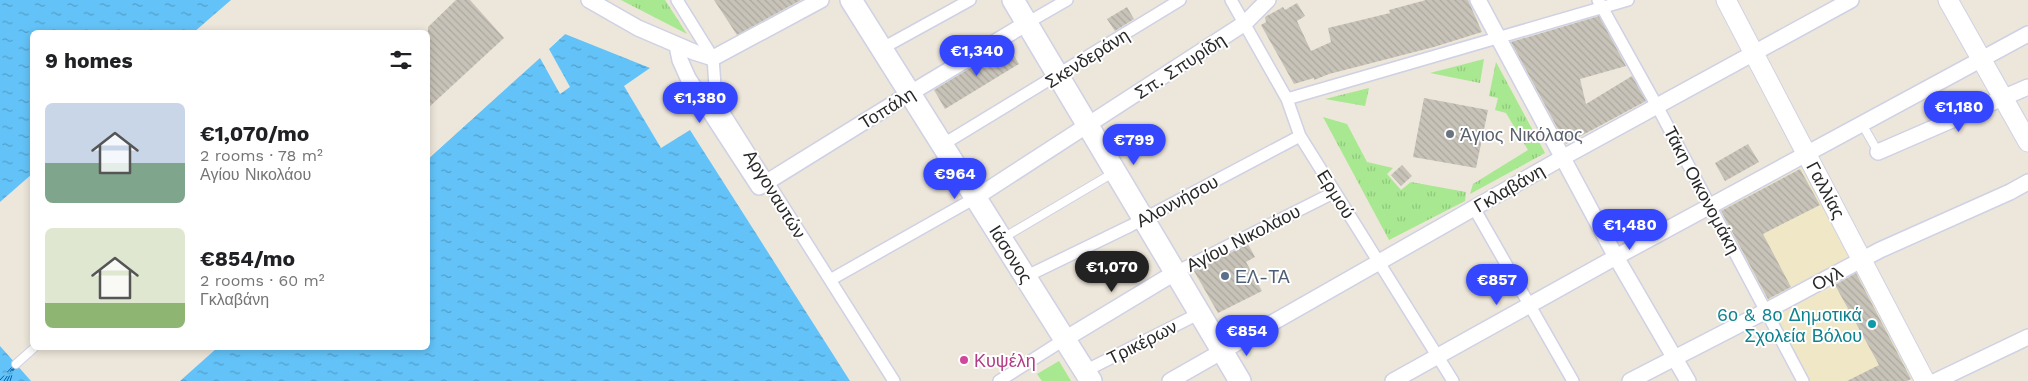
<!DOCTYPE html>
<html lang="en">
<head>
<meta charset="utf-8">
<style>
  body { margin:0; font-family:"Work Sans",sans-serif; background:#f6f6f6; color:#202124; height:100vh; display:flex; flex-direction:column; font-size:19px; white-space:nowrap }
  * { box-sizing:border-box; margin:0 }
  p { font-size:16px; color:#757577 }
  .icon { flex:none; width:28px; height:28px; fill:none; stroke:currentColor; stroke-width:2; stroke-linecap:round; stroke-linejoin:round }
  .map { position:relative; flex:1; overflow:hidden }
  .drawer { position:absolute; left:30px; top:30px; width:400px; height:320px; display:flex; flex-direction:column; background:#fff; border-radius:8px; box-shadow:0 2px 8px #0003 }
  .drawer>* { flex:none }
  .price { position:absolute; translate:-50% -42px; padding:0 11px; border-radius:18px; background:#3447ff; color:#fff; font-size:16px; line-height:32px; filter:drop-shadow(0 1px 2px #0008) }
  .price::after { content:''; position:absolute; left:50%; top:30px; width:15px; height:11px; margin-left:-8px; background:inherit; clip-path:polygon(0 0,100% 0,50% 100%) }
  .price.on { background:#222; color:#fff }
  ul { padding:0; list-style:none }
  li { display:flex; align-items:center; gap:15px; height:125px; padding:0 15px }
  li span { display:grid; place-items:center; flex:none; width:140px; height:100px; border-radius:8px; color:#555 }
  li>.icon { margin-inline-start:auto }
  span .icon { width:60px; height:60px; fill:#fffc; stroke-width:1 }
  li b { font-size:21px }
  h2 { display:flex; justify-content:space-between; align-items:center; height:60px; padding:0 15px; font-size:21px }
  .map>svg:first-child { display:block }
  .education { fill:#f0e7c7 }
  .grass { fill:url(#grass-tufts) }
  .garden { fill:#a7e891 }
  .water { fill:url(#water-ripples) }
  .pier { fill:#ede6da }
  .lines { fill:none; stroke-linecap:round; stroke-linejoin:round }
  .ferry { stroke:#035da4; stroke-width:1; stroke-dasharray:6 5; stroke-linecap:butt }
  .building { fill:url(#building-back-hatch) }
  .service-casing { stroke:#cfd1e4; stroke-width:10 }
  .pedestrian-casing { stroke:#cfd1e4; stroke-width:14 }
  .minor-casing { stroke:#cfd1e4; stroke-width:18 }
  .tertiary-casing { stroke:#cfd1e4; stroke-width:21 }
  .secondary-casing { stroke:#cfd1e4; stroke-width:24 }
  .service { stroke:#fff; stroke-width:8 }
  .pedestrian { stroke:#fff; stroke-width:11 }
  .minor { stroke:#fff; stroke-width:15 }
  .tertiary { stroke:#fff; stroke-width:19 }
  .secondary { stroke:#fff; stroke-width:21 }
  .worship-dot { fill:#6b7280; stroke:#fff; stroke-width:2 }
  .service-dot { fill:#5c6f8a; stroke:#fff; stroke-width:2 }
  .culture-dot { fill:#0f9aa8; stroke:#fff; stroke-width:2 }
  .hotel-dot { fill:#d1479c; stroke:#fff; stroke-width:2 }
  .labels { text-anchor:middle; dominant-baseline:central; stroke-width:4; stroke-linejoin:round; paint-order:stroke }
  .street-label { font-size:18px; fill:#292929; stroke:#fff }
  .worship-label { font-size:18px; fill:#5b616d; stroke:#fff; text-anchor:start }
  .service-label { font-size:18px; fill:#4e5e75; stroke:#fff; text-anchor:start }
  .culture-label { font-size:18px; fill:#0d838f; stroke:#fff; text-anchor:end }
  .hotel-label { font-size:18px; fill:#b23c85; stroke:#fff; text-anchor:start }
</style>
</head>
<body>
<div class="map">
<svg width="2028" height="381" viewBox="0 0 2028 381">
  <defs>
    <pattern id="grass-tufts" width="24" height="20" patternUnits="userSpaceOnUse" patternTransform="scale(1.25)"><rect width="24" height="20" fill="#a7e891"/><path d="M3 7l-1-3M5 7V3M7 7l1-3M15 17l-1-3M17 17v-4M19 17l1-3" fill="none" stroke="#90c77d"/></pattern>
    <pattern id="water-ripples" width="26" height="14" patternUnits="userSpaceOnUse" patternTransform="scale(1.25)"><rect width="26" height="14" fill="#63c3f8"/><path d="M2 4q2-2 4 0t4 0M15 11q2-2 4 0t4 0" fill="none" stroke="#529ec9"/></pattern>
    <pattern id="building-back-hatch" width="6" height="6" patternUnits="userSpaceOnUse" patternTransform="scale(1.25)"><rect width="6" height="6" fill="#c8c3b9"/><path d="M-1 5l2 2M0 0l6 6M5-1l2 2" fill="none" stroke="#aca89f"/></pattern>
  </defs>
  <rect width="100%" height="100%" fill="#ede6da"/>
  <path class="education" d="M1801 166 1852 256 1768 301 1720 209Z
    M1861 270 1915 376 1907 381H1809L1775 315Z"/>
  <path class="grass" d="M621 0H665L687 34Z
    M1484 59 1480 83 1430 73Z
    M1496 62 1545 153 1470 194 1473 184 1528 150 1506 113 1495 110 1498 98 1489 96Z
    M1369 88 1365 106 1325 99Z
    M1323 117 1347 124 1367 162 1393 168 1387 174 1401 190 1411 182 1466 192 1465 201 1389 240Z"/>
  <path class="garden" d="M1059 361 1071 381H1042L1037 374Z"/>
  <path class="water" d="M0 0H231L194 32H32V174L0 202Z
    M565 34 650 68 624 86 661 148 690 130 850 381H180L217 348H428V159Z
    M0 346 31 381H0Z"/>
  <path class="pier" d="M564 31 565 34 549 49 570 87 560 94 540 58 428 159V155Z"/>
  <g class="lines">
    <path class="ferry" d="M0 380 13 366
      M4 381 12 369
      M7 381 14 367
      M10 381 14 369"/>
  </g>
  <path class="building" d="M456 0H470L504 38 428 108V27Z
    M714 0H801L737 35Z
    M1426 0H1468L1482 32 1434 47 1329 74 1314 80V78L1294 84 1261 25 1266 22 1265 17 1283 7 1285 10 1297 3 1305 16 1297 21 1311 51 1331 42 1328 28 1390 13 1389 10Z
    M1127 7 1134 19 1115 31 1107 19Z
    M1599 16 1626 66 1580 79 1586 104 1632 76 1646 101 1566 144 1511 42Z
    M1008 45 1019 64 945 109 934 90Z
    M1424 98 1488 110 1476 168 1413 157Z
    M1748 144 1759 162 1725 181 1715 163Z
    M1402 165 1412 176 1401 186 1391 175Z
    M1800 169 1820 205 1763 234 1791 287 1768 299 1721 211Z
    M1248 244 1255 257 1246 262 1262 291 1218 313 1194 271Z
    M1856 273 1911 379 1907 381H1847L1879 365 1835 285Z"/>
  <g class="lines">
    <defs>
      <path id="service" d="M1862 124 1878 152
        M1003 238 1113 173
        M16 364 34 348"/>
      <path id="pedestrian" d="M677 0 713 58 716 100 894 381
        M1231 0 1287 99 1300 136 1453 381
        M1598 0 1657 106 1803 381
        M1027 23 1067 0
        M881 49 970 0
        M1287 99 1628 0
        M942 145 1180 0
        M1474 208 1573 381
        M1176 272 1335 192
        M1025 277 1130 226 1300 136
        M830 280 975 198
        M1085 371 1200 313
        M999 381 1065 339"/>
      <path id="minor" d="M589 0 638 28 694 52 713 58 821 0
        M1478 0 1616 257 1688 381
        M677 46 680 60 688 78 759 187 909 94 1027 23
        M1878 152 2028 87
        M975 198 1245 23 1268 0
        M1065 339 1176 272
        M1170 381 1562 158 1851 0
        M1393 381 1616 257 2028 34
        M1630 381 1766 311 1880 250 2010 192 2028 182
        M1936 381 2028 337"/>
      <path id="tertiary" d="M1726 0 1925 381
        M1948 0 2028 142"/>
      <path id="secondary" d="M851 0 1091 381
        M1013 0 1240 381"/>
    </defs>
    <use href="#service" class="service-casing"/>
    <use href="#pedestrian" class="pedestrian-casing"/>
    <use href="#minor" class="minor-casing"/>
    <use href="#tertiary" class="tertiary-casing"/>
    <use href="#secondary" class="secondary-casing"/>
    <use href="#service" class="service"/>
    <use href="#pedestrian" class="pedestrian"/>
    <use href="#minor" class="minor"/>
    <use href="#tertiary" class="tertiary"/>
    <use href="#secondary" class="secondary"/>
  </g>
  <circle class="worship-dot" cx="1450" cy="134" r="5"/>
  <circle class="service-dot" cx="1225" cy="276" r="5"/>
  <circle class="culture-dot" cx="1872" cy="324" r="5"/>
  <circle class="hotel-dot" cx="964" cy="360" r="5"/>
  <g class="labels">
    <g class="street-label">
      <text transform="translate(1087 58) rotate(-32)">Σκενδεράνη</text>
      <text transform="translate(1180 66) rotate(-33)">Σπ. Σπυρίδη</text>
      <text transform="translate(887 108) rotate(-32)">Τοπάλη</text>
      <text transform="translate(1509 188) rotate(-30)">Γκλαβάνη</text>
      <text transform="translate(1702 190) rotate(62)">Τάκη Οικονομάκη</text>
      <text transform="translate(1826 190) rotate(62)">Γαλλίας</text>
      <text transform="translate(775 194) rotate(58)">Αργοναυτών</text>
      <text transform="translate(1336 194) rotate(58)">Ερμού</text>
      <text transform="translate(1177 201) rotate(-28)">Αλοννήσου</text>
      <text transform="translate(1243 238) rotate(-27)">Αγίου Νικολάου</text>
      <text transform="translate(1011 254) rotate(58)">Ιάσονος</text>
      <text transform="translate(1827 278) rotate(-28)">Ογλ</text>
      <text transform="translate(1142 342) rotate(-27)">Τρικέρων</text>
    </g>
    <g class="worship-label">
      <text x="1460" y="134">Άγιος Νικόλαος</text>
    </g>
    <g class="service-label">
      <text x="1235" y="276">ΕΛ-ΤΑ</text>
    </g>
    <g class="culture-label">
      <text x="1862" y="314">6ο &amp; 8ο Δημοτικά<tspan x="1862" dy="21">Σχολεία Βόλου</tspan></text>
    </g>
    <g class="hotel-label">
      <text x="974" y="360">Κυψέλη</text>
    </g>
  </g>
</svg>
<b class="price" style="left:977px;top:77px">€1,340</b>
<b class="price" style="left:700px;top:124px">€1,380</b>
<b class="price" style="left:1959px;top:133px">€1,180</b>
<b class="price" style="left:1134px;top:166px">€799</b>
<b class="price" style="left:955px;top:200px">€964</b>
<b class="price" style="left:1630px;top:251px">€1,480</b>
<b class="price on" style="left:1112px;top:293px">€1,070</b>
<b class="price" style="left:1497px;top:306px">€857</b>
<b class="price" style="left:1247px;top:357px">€854</b>
<section class="drawer">
<h2>9 homes<svg class="icon" aria-label="filters" viewBox="0 0 24 24"><path d="M4 7h16M4 17h16"/><circle cx="9" cy="7" r="2"/><circle cx="15" cy="17" r="2"/></svg></h2>
<ul>
<li><span style="background:linear-gradient(#c9d6e8 60%,#7fa58c 0)"><svg class="icon" aria-label="home" viewBox="0 0 24 24"><path d="M3 11l9-7 9 7M6 9v11h12V9"/></svg></span><div><b>€1,070/mo</b><p>2 rooms · 78 m²</p><p>Αγίου Νικολάου</p></div></li>
<li><span style="background:linear-gradient(#dfe7d0 75%,#8fb573 0)"><svg class="icon" aria-label="home" viewBox="0 0 24 24"><path d="M3 11l9-7 9 7M6 9v11h12V9"/></svg></span><div><b>€854/mo</b><p>2 rooms · 60 m²</p><p>Γκλαβάνη</p></div></li>
</ul>
</section>
</div>
</body>
</html>
